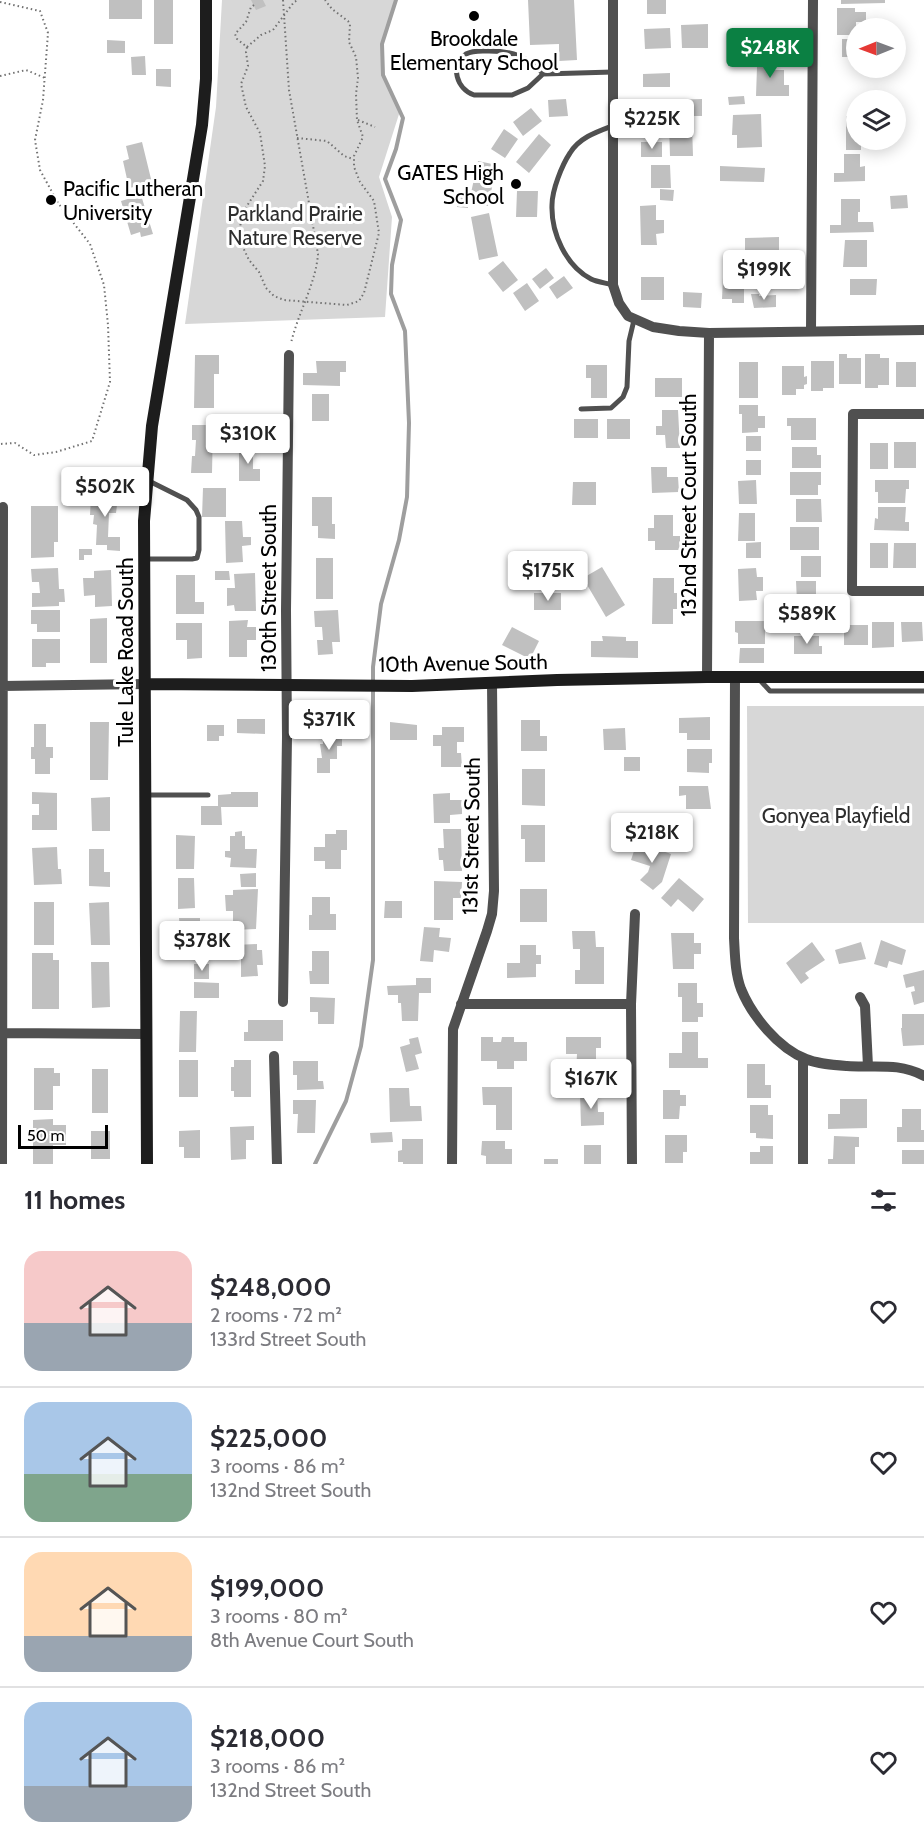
<!DOCTYPE html>
<html lang="en">
<head>
<meta charset="utf-8">
<style>
  body { margin:0; font-family:Cabin,sans-serif; background:#f7f7f7; color:#2b2b33; height:100vh; display:flex; flex-direction:column; font-size:22px; white-space:nowrap }
  * { box-sizing:border-box; margin:0 }
  p { font-size:20px; color:#7c7c81 }
  .icon { flex:none; width:33px; height:33px; fill:none; stroke:currentColor; stroke-width:2; stroke-linecap:round; stroke-linejoin:round }
  .map { position:relative; height:1164px; overflow:hidden }
  .drawer { display:flex; flex-direction:column; background:#fff; flex:1 }
  .drawer>* { flex:none }
  .needle { width:39px; rotate:269deg }
  .tools { position:absolute; left:846px; top:18px; display:grid; gap:12px }
  .tools a { display:grid; place-items:center; width:60px; height:60px; border-radius:50%; background:#fff; box-shadow:0 3px 15px #0003; font-size:30px }
  .scale { position:absolute; left:18px; bottom:15px; width:90px; box-sizing:border-box; padding-left:6px; border:3px solid #000; border-top:0; font-size:16px; line-height:21px; white-space:nowrap; color:#000; -webkit-text-stroke:4px #fff; paint-order:stroke }
  .price { position:absolute; translate:-50% -51px; padding:0 14px; border-radius:6px; background:#fff; color:#222; font-size:20px; line-height:39px; filter:drop-shadow(0 2px 3px #0008) }
  .price::after { content:''; position:absolute; left:50%; top:36px; width:18px; height:14px; margin-left:-9px; background:inherit; clip-path:polygon(0 0,100% 0,50% 100%) }
  .price.current { background:#0b8043; color:#fff }
  ul { padding:0; list-style:none }
  li { display:flex; align-items:center; gap:18px; height:150px; padding:0 24px }
  li+li { border-top:2px solid #e1e1e2 }
  li span { display:grid; place-items:center; flex:none; width:168px; height:120px; border-radius:18px; color:#555 }
  li>.icon { margin-inline-start:auto }
  span .icon { width:72px; height:72px; fill:#fffc; stroke-width:1 }
  li b { font-size:26px }
  h2 { display:flex; justify-content:space-between; align-items:center; height:72px; padding:0 24px; font-size:26px }
  .map>svg:first-child { display:block }
  .green { fill:#d7d7d7 }
  .lines { fill:none; stroke-linecap:round; stroke-linejoin:round }
  .stream { stroke:#9e9e9e; stroke-width:4 }
  .building { fill:#c0c0c0 }
  .path { stroke:#727272; stroke-width:2; stroke-dasharray:1.5 3; stroke-linecap:butt }
  .lane { stroke:#505050; stroke-width:5 }
  .street { stroke:#505050; stroke-width:10 }
  .secondary { stroke:#1d1d1d; stroke-width:12 }
  .poi-dot { fill:#000; stroke:#fff; stroke-width:2 }
  .labels { text-anchor:middle; dominant-baseline:central; stroke-width:6; stroke-linejoin:round; paint-order:stroke }
  .poi-label { font-size:21px; fill:#000; stroke:#fff }
  .park-label { font-size:21px; fill:#2e2e2e; stroke:#fff }
  .street-label { font-size:21px; fill:#000; stroke:#fff }
</style>
</head>
<body>
<div class="map">
<svg width="924" height="1164" viewBox="0 0 924 1164">
  <rect width="100%" height="100%" fill="#fff"/>
  <path class="green" d="M222 0H396L382 44 383 75 400 111 379 177 392 217 385 317 185 324 216 107Z
    M747 706H924V923H748Z"/>
  <g class="lines">
    <path class="stream" d="M315 1164 346 1101 361 1046 373 960V667L381 604 399 540 407 497 409 423 405 331 391 294 392 265 401 220 385 179 396 149 403 118 383 75 382 44 396 0"/>
  </g>
  <path class="building" d="M109 0H142V19H109Z
    M154 0H173V44H154Z
    M251 0H263L266 6 256 10Z
    M528 0H574L577 60 559 61V44L530 45Z
    M647 0H666V14H647Z
    M841 0H885V3L841 4Z
    M837 8H855V12H866V22H856V35H837Z
    M708 24V48H682L681 25Z
    M670 28 671 48 645 49 644 29Z
    M842 39H856V57H842Z
    M107 40 125 41V53H107Z
    M145 56 146 75H132L131 57Z
    M754 58H774V70H784V85H789V96H756L757 67H754Z
    M156 69H171V87L156 86Z
    M670 73V87H643V74Z
    M744 96 745 104 729 105 728 97Z
    M566 99 568 116 549 117 548 100Z
    M702 99V116H671V100Z
    M640 105H668V116H640Z
    M531 108 542 121 523 136 513 122Z
    M761 114 762 147 737 148V135H732L733 115Z
    M846 116H856V140H861V150H846Z
    M669 125H692L693 156H670Z
    M504 129 518 139 505 158 491 149Z
    M539 134 551 145 529 173 516 162Z
    M142 142 152 183 129 188 123 161 129 159 126 146Z
    M641 142H662V157H641Z
    M844 154H860V167L865 166V181L834 182V173H844Z
    M478 161 497 165 488 206 469 202Z
    M651 165H670L671 188H651Z
    M720 166 765 168 764 182 720 181Z
    M660 189 674 190 673 201 660 200Z
    M517 191H538L537 217H516Z
    M457 194H468V208L457 207Z
    M141 195 153 234 141 237 140 232 131 235 121 201Z
    M907 195 908 208 891 209 890 196Z
    M841 199H860V212H858V222H873L874 232 830 233V225H841Z
    M656 205V220H664V233L656 234 657 245H641L640 206Z
    M489 213 498 256 479 260 471 217Z
    M779 237V255H745V238Z
    M845 240H867V267H843Z
    M503 261 518 280 503 292 488 273Z
    M546 268 554 278 540 289 532 279Z
    M564 276 573 288 557 299 549 287Z
    M641 277H664V300H641Z
    M723 277H744V303H732V299H722Z
    M850 279H877L876 295H850Z
    M527 283 539 301 525 311 513 293Z
    M683 292 702 293 701 308 683 307Z
    M751 294H759V296L776 295V307L754 308Z
    M839 354H847V358H861V384H839Z
    M865 354H880V358H889V385H878V388H865Z
    M195 355H219V374H214V408H194Z
    M316 361H346V372H340V386L303 385V373H317Z
    M811 361H834V388H823V391H811Z
    M739 362H758V398H739Z
    M896 362H916V387H896Z
    M586 365H607V398H591V378H586Z
    M782 366H804V377L807 376V384L804 385V389H796V395H782Z
    M655 378H682V397H655Z
    M312 394H329V421H312Z
    M739 405H758V416H765V428H758V432L742 433V414H739Z
    M662 410H678L680 448H666L665 435H656V426H662Z
    M787 418H816V440H791V426H787Z
    M574 419H598V438H574Z
    M607 419H630V439H607Z
    M192 425H213L212 473H191L192 456H195L196 440H192Z
    M746 436H761V451H746Z
    M894 442H916V468H894Z
    M870 443H888V469H870Z
    M239 446H253V469H260V481H239Z
    M792 447H817V455H821V468H792Z
    M746 460H761V475H746Z
    M651 467H667V477H678L679 492 652 493Z
    M790 472H821V485H818V495H790Z
    M756 480 757 504H739L738 481Z
    M875 480H909V489H906L905 503H878V492H875Z
    M573 482H596V505H572Z
    M203 488H226V517H202Z
    M103 489H119L116 513H109L108 537H120V551L107 550V545H96L97 525 93 524 94 515H90L91 497H103Z
    M312 497H332V524H335V539L318 538V526H312Z
    M796 499H821L822 522H796Z
    M31 506H58V542H54V557L31 558Z
    M878 507H906L905 522H909V531L874 530 875 518 878 519Z
    M739 513H755V541H738Z
    M654 515H673V536H680V550H655V541H648V528H654Z
    M225 521H242L243 537H251V545L242 546 243 562 226 563Z
    M790 527H819V550H790Z
    M761 542V558H746V543Z
    M870 543H888V568H870Z
    M894 543H916V568H893Z
    M79 549H92V555H84V560H79Z
    M801 556H821V577H801Z
    M316 558H333V599H316Z
    M602 567 625 605 606 617 583 578Z
    M58 568 59 589H64L65 602H59V606L32 607V593H40L39 582H32L31 569Z
    M756 568 757 577H763V591H756L757 600 739 601 738 569Z
    M111 570 112 606 95 607V595L84 596 83 578H94V571Z
    M215 571H229L230 580H215Z
    M255 573 256 611H235L234 605 227 606V588H235L234 574Z
    M176 575H195V602H204V614H176Z
    M653 578H674V593H677V609H673V624H652Z
    M796 581H816V602H797Z
    M534 593H561V610H534Z
    M801 608H821V629H802Z
    M31 610H60V632H37V624H31Z
    M338 610 340 642H332L333 654 318 655 317 640H323L322 627H315L314 611Z
    M107 618V663H90V619Z
    M248 620 247 627H256V640H247V657H229V621Z
    M735 621H765V644H738V633L735 632Z
    M872 622H894V647L872 648Z
    M901 622H922L923 641 902 642Z
    M176 623H202V658L187 659V640H176Z
    M844 625H868V645H844Z
    M512 627 539 641 530 659 502 645Z
    M602 636 626 637V641H638V658L591 657V641H603Z
    M794 636H819V646H822V654H794Z
    M32 639H60V663H46V667H32Z
    M740 648H764V663H739Z
    M710 717V740H687V733H679V718Z
    M237 719H265V734L237 733Z
    M521 720H540V736H547V751H521Z
    M90 722H109L108 780H90Z
    M390 722 417 725V740H390Z
    M34 724H46V747H53V758H50V774H35V759H31V747H34Z
    M207 725H224V736H219V741H207Z
    M442 727H464V742H457V753H461L462 767H441V746H433V735H442Z
    M625 728 626 750H604L603 729Z
    M323 732H342V746H337V759H330V773H317V758H322L320 744H323Z
    M687 749H712V763H709V773L687 772Z
    M624 757H640V771H624Z
    M522 769H545V806L522 805Z
    M679 786H708L711 809H686V795L679 796Z
    M32 792 57 793V830H32V815H39V804H32Z
    M231 792H258V807H221L222 825H201V806H218V795L231 794Z
    M450 793V800H462V814L450 815V823H434L433 794Z
    M110 797V831H92L91 798Z
    M521 825H545V862H525V839H521Z
    M443 829H461L462 871H444L443 860H439L438 848H444Z
    M336 830H347V850H341V869H325V861H314V847H325V834H336Z
    M242 831V836H245V849H257L256 868 230 867 231 858 225 857V851H230V836H235V832Z
    M176 835 195 836 194 869H176Z
    M637 842 671 854 662 882 653 890 640 880 648 872 650 866 631 860Z
    M57 847 58 869H61L62 884 34 885 32 848Z
    M89 849H104V872H110V887L89 886Z
    M256 873V887H241L240 874Z
    M178 878H194L195 908 178 909Z
    M679 878 704 899 693 912 678 899 671 907 661 898Z
    M434 881 462 882 461 898H453V920H434Z
    M258 889 256 929 233 930V911H226L225 895H233V890Z
    M520 889H547V922H520Z
    M312 897H330V914H336V930H309V915H312Z
    M385 901H402V918H384Z
    M34 902H54V945H34Z
    M109 902 110 945H91L89 903Z
    M179 918H200V934H204V944H181Z
    M424 927 440 928 439 937 451 938 449 952 434 950 433 962 420 961Z
    M572 931H595L596 947H604V984H575V970H580V949H573Z
    M671 933H694V943H701V954H694V969H673Z
    M881 940 906 950 902 965 889 961 887 968 874 964Z
    M812 942 825 960 805 973 809 978 801 984 786 963Z
    M861 942 866 959 839 964 835 950Z
    M257 944V950H262L263 965H257L258 976 241 977V955H236L235 945Z
    M520 945H536V955H541V964H536V977L507 978V963H520Z
    M312 951H329V984H310L309 971H312Z
    M32 953H53V960H59V1009H32Z
    M91 962H109L110 1007 92 1008Z
    M194 964H209V979H194Z
    M924 970V1002L914 1005 911 992 915 991 914 986 906 988 903 975Z
    M416 978H431V993H419L418 1021H402L401 1003H398V995H388L387 986 416 985Z
    M194 982 219 983V998H194Z
    M678 983H697V1003H703V1017H698V1022H682V997H678Z
    M310 997 335 998 334 1024H318V1012H310Z
    M180 1011H197L196 1052H179Z
    M902 1014H924V1045L903 1046 901 1028H902Z
    M248 1020H283V1041H244V1032H248Z
    M682 1032H698V1058H708V1068H669V1053H682Z
    M418 1037 422 1053 415 1055 419 1069 406 1072 400 1047 410 1044 409 1039Z
    M481 1037H493V1042H501L502 1037H514V1042H527V1061H514V1069H497V1061H481Z
    M566 1037H601V1048H596V1072H576L577 1054H566Z
    M179 1060H198V1097H179Z
    M234 1060H251V1097H234V1091H231V1067H234Z
    M293 1061H318V1081H323L324 1089 297 1090V1075H293Z
    M747 1064H765V1085H771V1098H747Z
    M34 1068H54V1073H60V1086H53V1110H34Z
    M92 1069H108V1113H92Z
    M482 1087H512V1130H496V1105H483Z
    M389 1088H409L410 1106H421L422 1121 390 1122Z
    M663 1090H680V1095H686V1106H680L679 1119H663Z
    M597 1092 598 1112H604V1125L581 1126 580 1093Z
    M840 1099H867V1128L828 1129V1114H840Z
    M293 1100H316L315 1133H297L298 1114H293Z
    M750 1105H768V1115H773V1139L756 1138V1133H750Z
    M902 1109H921V1130H924V1142H897V1127H902Z
    M53 1119V1125H66V1145H53V1164H33V1139H29V1133H33V1120Z
    M254 1126V1140H246V1159L231 1160 230 1127Z
    M200 1130V1158H184V1147H179V1131Z
    M91 1131H110V1159H91Z
    M392 1132 393 1142 371 1143 370 1133Z
    M665 1135H687V1152H683V1163H665Z
    M834 1136 859 1137V1147H855V1164H828V1159H833Z
    M402 1139H423V1164H403V1162H398V1151L402 1150Z
    M482 1141H505V1149H512V1164H486V1156L481 1155Z
    M584 1145H601V1164H584Z
    M760 1146H773V1164H750V1152H760Z
    M902 1150H924V1164H902Z
    M544 1159H558V1164H544Z"/>
  <g class="lines">
    <path class="path" d="M283 0 289 90 318 254C316 283 298 313 291 343
      M0 2 40 11 48 33 43 100 35 140 40 170 58 203 90 244 104 285 108 325 110 382 92 441 56 452 34 455 15 443 0 444
      M254 5 251 7 246 22 235 34 237 39 247 47 246 52 248 66 241 84 246 107 260 133 265 166 263 181 243 212 238 237 249 260 259 272 266 288 274 296 284 300 347 305 359 301 364 293 379 233 374 201 360 182 354 167V156L363 137 357 120 356 94 358 78 356 57 349 42 350 24 348 21 332 9 325 0
      M247 47 261 35 273 30 294 2 298 0
      M0 76 26 70 45 78
      M358 120 375 127
      M297 138 327 141 344 156 353 159"/>
    <path class="lane" d="M543 74 528 88 512 95H474C457 89 449 66 466 54 473 50 481 51 489 51 512 51 528 56 543 74L613 72
      M612 126C596 132 579 138 570 153 562 165 552 190 552 205 551 233 566 266 591 279 597 282 606 283 613 285
      M581 409 611 408 623 397 627 387 629 341 634 320
      M145 559H192L197 558 199 550V517L196 510 187 500 149 481
      M758 678 770 691H924
      M146 795H208"/>
    <path class="street" d="M613 0V285L619 303 628 316 653 327 679 331 709 333 924 330
      M811 331 813 0
      M924 414H853L852 591H924
      M707 677 709 333
      M735 677 734 938C735 955 735 973 741 989 752 1016 778 1048 806 1059 818 1064 833 1065 847 1066 874 1068 899 1062 924 1076
      M2 686 145 684
      M860 997 865 1006 868 1066
      M283 1002 287 737 286 611 289 355
      M461 1004H631
      M2 1033 147 1034
      M274 1056 277 1164
      M2 1164 3 507
      M452 1164 453 1029 487 931 492 914 494 891 492 683
      M632 1164 631 1004 635 914
      M803 1164V1058"/>
    <path class="secondary" d="M145 684 412 686 557 680 707 677H924
      M147 1164 144 521 152 426 202 125 206 79V0"/>
  </g>
  <g class="poi-dot">
    <circle cx="474" cy="16" r="6"/>
    <circle cx="516" cy="184" r="6"/>
    <circle cx="51" cy="200" r="6"/>
  </g>
  <g class="labels">
    <g class="poi-label">
      <text x="474" y="38">Brookdale<tspan x="474" dy="24">Elementary School</tspan></text>
      <text x="504" y="172" text-anchor="end">GATES High<tspan x="504" dy="24">School</tspan></text>
      <text x="63" y="188" text-anchor="start">Pacific Lutheran<tspan x="63" dy="24">University</tspan></text>
    </g>
    <g class="park-label">
      <text x="295" y="213">Parkland Prairie<tspan x="295" dy="24">Nature Reserve</tspan></text>
      <text x="836" y="815">Gonyea Playfield</text>
    </g>
    <g class="street-label">
      <text transform="translate(688 505) rotate(-90)">132nd Street Court South</text>
      <text transform="translate(268 588) rotate(-90)">130th Street South</text>
      <text transform="translate(125 652) rotate(-90)">Tule Lake Road South</text>
      <text transform="translate(463 663) rotate(-1)">10th Avenue South</text>
      <text transform="translate(471 836) rotate(-89)">131st Street South</text>
    </g>
  </g>
</svg>
<div class="tools">
<a><svg class="needle" viewBox="-14 -14 28 28"><path d="M0-13l5 13h-10z" fill="#e53935"/><path d="M0 13l5-13h-10z" fill="#7c7c81"/></svg></a>
<a><svg class="icon" aria-label="layers" viewBox="0 0 24 24"><path d="M12 4l9 5-9 5-9-5zM3 14l9 5 9-5"/></svg></a>
</div>
<div class="scale">50 m</div>
<b class="price current" style="left:770px;top:79px">$248K</b>
<b class="price" style="left:652px;top:150px">$225K</b>
<b class="price" style="left:764px;top:301px">$199K</b>
<b class="price" style="left:248px;top:465px">$310K</b>
<b class="price" style="left:105px;top:518px">$502K</b>
<b class="price" style="left:548px;top:602px">$175K</b>
<b class="price" style="left:807px;top:645px">$589K</b>
<b class="price" style="left:329px;top:751px">$371K</b>
<b class="price" style="left:652px;top:864px">$218K</b>
<b class="price" style="left:202px;top:972px">$378K</b>
<b class="price" style="left:591px;top:1110px">$167K</b>
</div>
<section class="drawer">
<h2>11 homes<svg class="icon" aria-label="filters" viewBox="0 0 24 24"><path d="M4 7h16M4 17h16"/><circle cx="9" cy="7" r="2"/><circle cx="15" cy="17" r="2"/></svg></h2>
<ul>
<li><span style="background:linear-gradient(#f6c9c9 60%,#9aa5b1 0)"><svg class="icon" aria-label="home" viewBox="0 0 24 24"><path d="M3 11l9-7 9 7M6 9v11h12V9"/></svg></span><div><b>$248,000</b><p>2 rooms · 72 m²</p><p>133rd Street South</p></div><svg class="icon" aria-label="heart" viewBox="0 0 24 24"><path d="M12 20l-8-8c-3-5 5-10 8-4 3-6 11-1 8 4z"/></svg></li>
<li><span style="background:linear-gradient(#a9c7e8 60%,#7fa58c 0)"><svg class="icon" aria-label="home" viewBox="0 0 24 24"><path d="M3 11l9-7 9 7M6 9v11h12V9"/></svg></span><div><b>$225,000</b><p>3 rooms · 86 m²</p><p>132nd Street South</p></div><svg class="icon" aria-label="heart" viewBox="0 0 24 24"><path d="M12 20l-8-8c-3-5 5-10 8-4 3-6 11-1 8 4z"/></svg></li>
<li><span style="background:linear-gradient(#ffd9b3 70%,#9aa5b1 0)"><svg class="icon" aria-label="home" viewBox="0 0 24 24"><path d="M3 11l9-7 9 7M6 9v11h12V9"/></svg></span><div><b>$199,000</b><p>3 rooms · 80 m²</p><p>8th Avenue Court South</p></div><svg class="icon" aria-label="heart" viewBox="0 0 24 24"><path d="M12 20l-8-8c-3-5 5-10 8-4 3-6 11-1 8 4z"/></svg></li>
<li><span style="background:linear-gradient(#a9c7e8 70%,#9aa5b1 0)"><svg class="icon" aria-label="home" viewBox="0 0 24 24"><path d="M3 11l9-7 9 7M6 9v11h12V9"/></svg></span><div><b>$218,000</b><p>3 rooms · 86 m²</p><p>132nd Street South</p></div><svg class="icon" aria-label="heart" viewBox="0 0 24 24"><path d="M12 20l-8-8c-3-5 5-10 8-4 3-6 11-1 8 4z"/></svg></li>
</ul>
</section>
</body>
</html>
